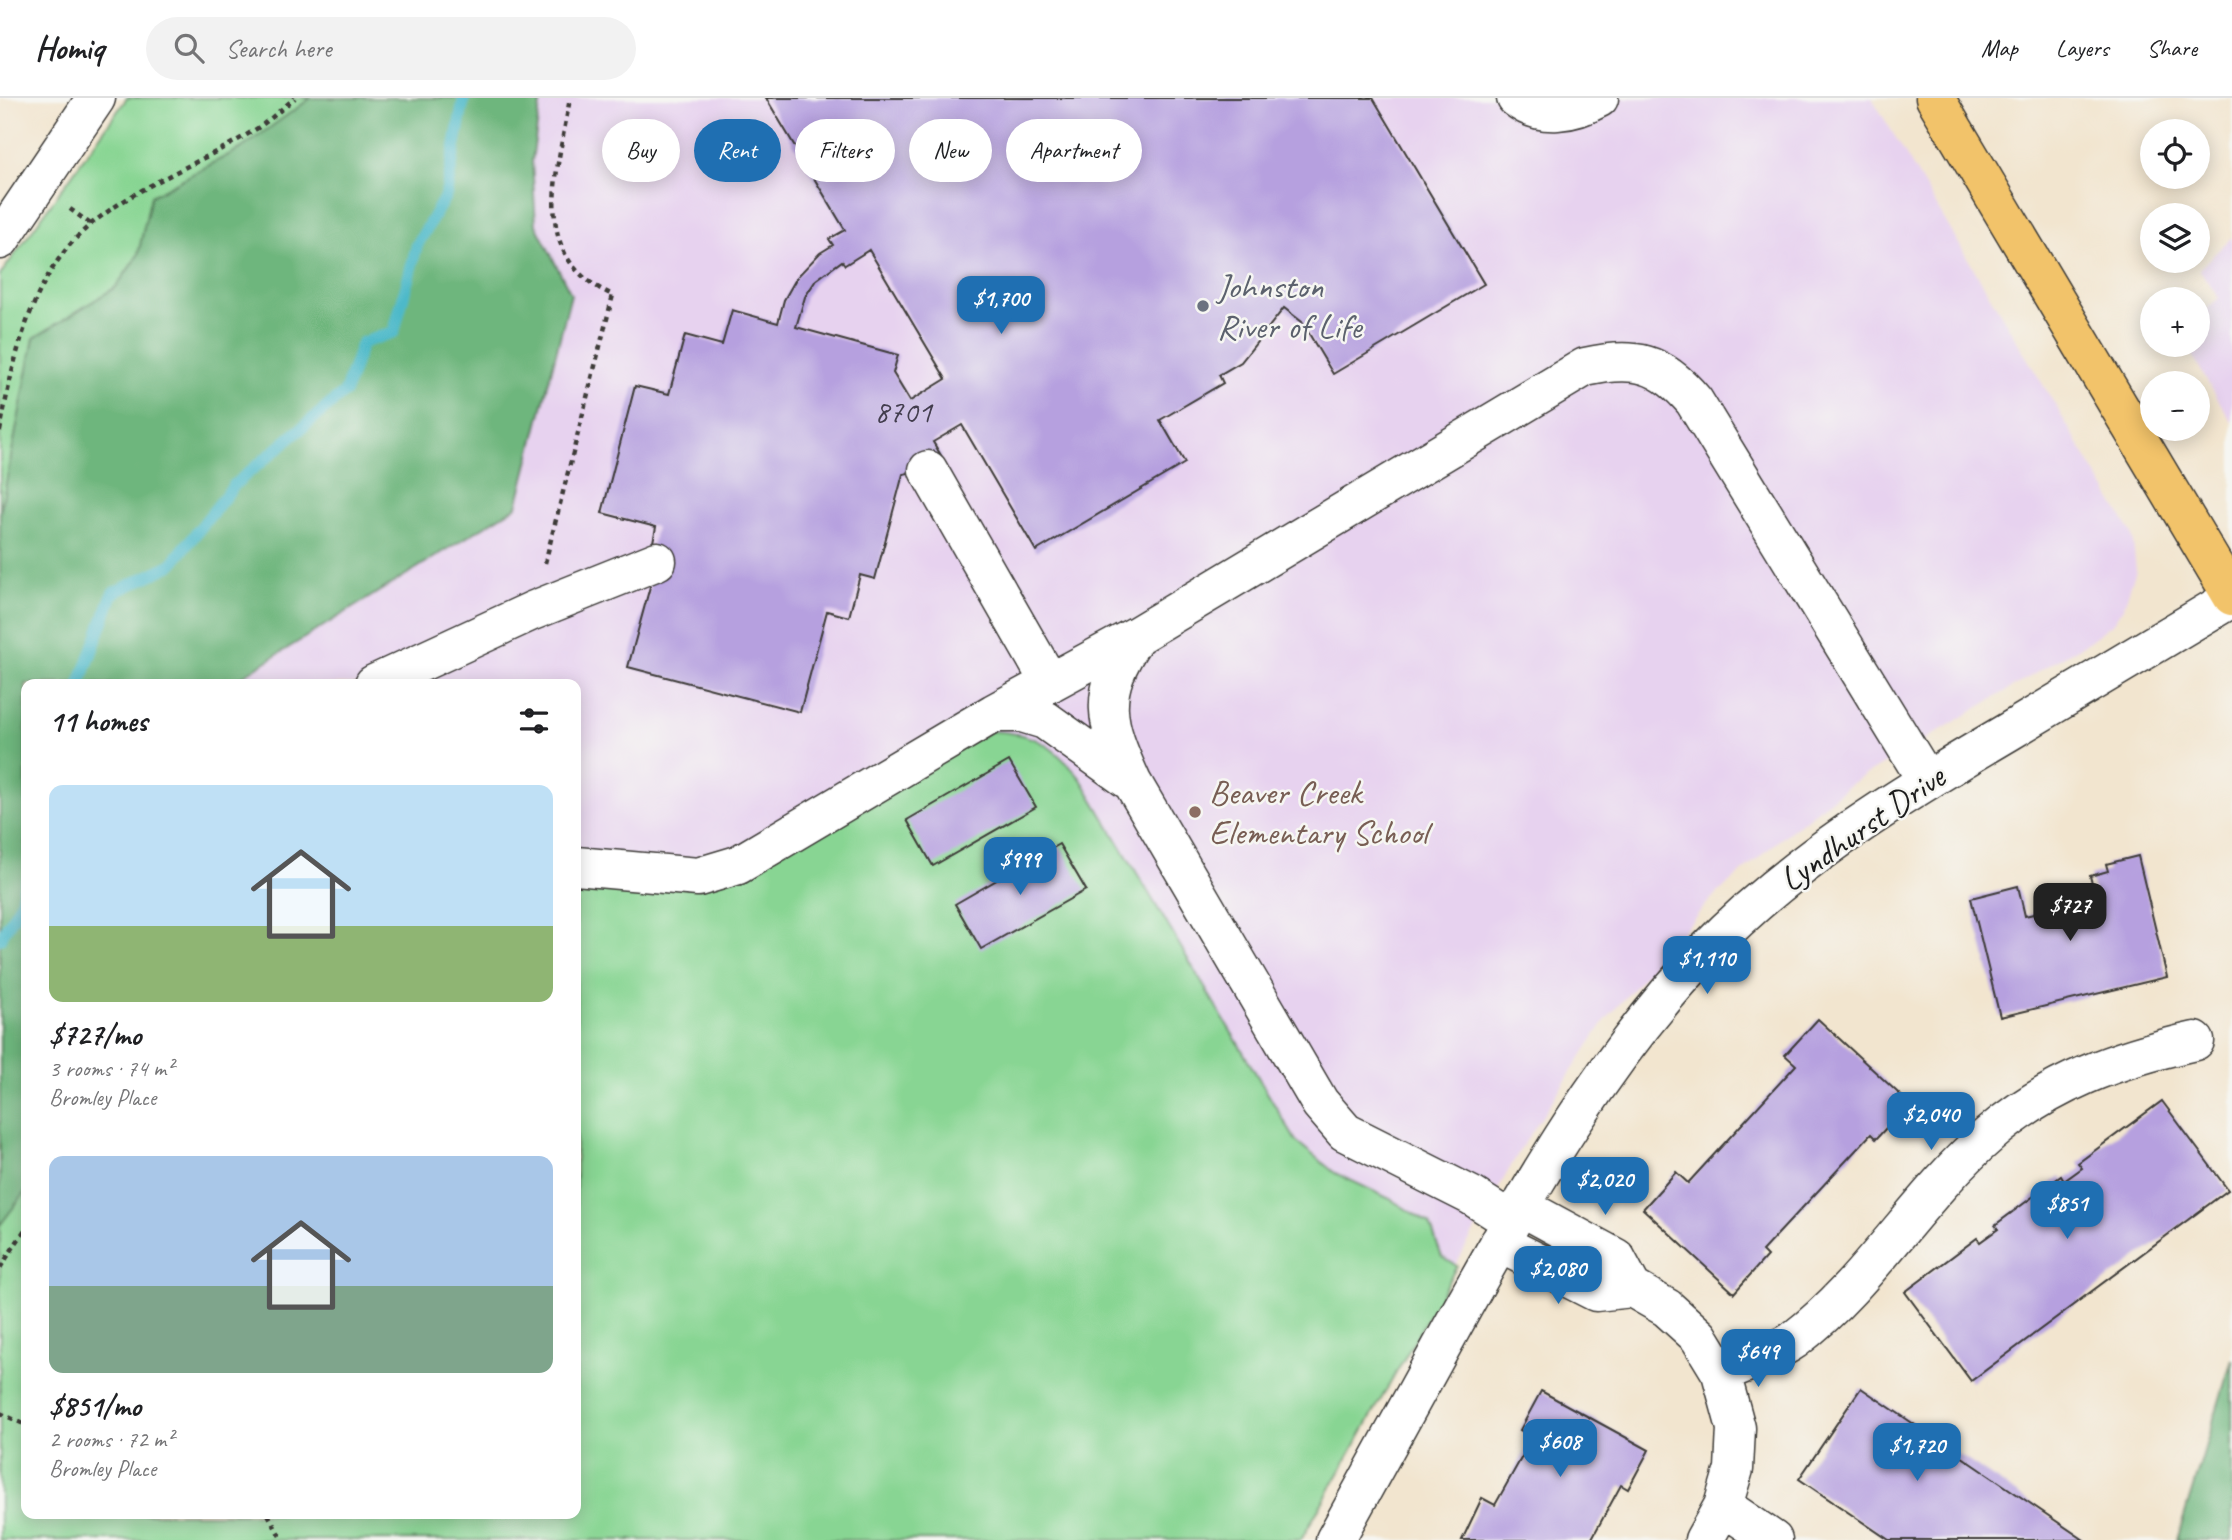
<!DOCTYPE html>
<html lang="en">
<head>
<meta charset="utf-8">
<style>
  body { margin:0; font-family:Caveat,sans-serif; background:#f2f2f2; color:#202124; height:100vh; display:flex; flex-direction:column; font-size:26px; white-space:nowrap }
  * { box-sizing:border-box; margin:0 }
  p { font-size:23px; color:#757577 }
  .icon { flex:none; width:38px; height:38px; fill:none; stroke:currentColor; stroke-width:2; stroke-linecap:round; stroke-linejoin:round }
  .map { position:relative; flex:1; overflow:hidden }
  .panel { position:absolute; left:21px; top:581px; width:560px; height:840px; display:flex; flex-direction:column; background:#fff; border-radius:14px; box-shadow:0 4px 18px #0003 }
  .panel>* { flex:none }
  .banner { position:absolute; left:602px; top:21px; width:665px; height:63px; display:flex; gap:14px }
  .tools { position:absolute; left:2140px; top:21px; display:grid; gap:14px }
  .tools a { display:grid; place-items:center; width:70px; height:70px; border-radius:50%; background:#fff; box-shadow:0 4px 18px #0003; font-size:35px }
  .price { position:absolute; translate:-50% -60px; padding:0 16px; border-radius:14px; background:#1f6fb2; color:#fff; font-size:23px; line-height:46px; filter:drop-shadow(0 2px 4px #0008) }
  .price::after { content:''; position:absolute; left:50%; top:42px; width:21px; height:16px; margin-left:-10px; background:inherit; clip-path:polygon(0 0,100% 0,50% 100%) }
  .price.on { background:#222; color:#fff }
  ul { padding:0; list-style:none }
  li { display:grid; align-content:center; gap:14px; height:371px; padding:0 28px }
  li span { display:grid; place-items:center; height:217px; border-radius:14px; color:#555 }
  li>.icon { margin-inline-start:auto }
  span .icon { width:126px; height:126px; fill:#fffc; stroke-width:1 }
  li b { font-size:30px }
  h2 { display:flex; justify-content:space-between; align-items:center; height:84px; padding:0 28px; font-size:30px }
  .tag { padding:0 24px; border-radius:32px; background:#fff; box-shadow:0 4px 18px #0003; font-size:24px; line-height:63px }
  .tag.on { background:#1f6fb2; color:#fff }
  header { display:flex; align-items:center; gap:42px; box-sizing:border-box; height:98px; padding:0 35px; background:#fff; border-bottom:2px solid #e0e0e0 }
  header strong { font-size:33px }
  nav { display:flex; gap:38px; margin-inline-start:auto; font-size:24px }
  .search { width:490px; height:63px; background:#f2f2f2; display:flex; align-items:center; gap:18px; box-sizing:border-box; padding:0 24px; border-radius:38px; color:#757577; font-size:26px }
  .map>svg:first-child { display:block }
  .built { fill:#e7d2ef }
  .green { fill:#88d593; stroke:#527858; stroke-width:2 }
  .forest { fill:#6eb67d; stroke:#45694c; stroke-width:2 }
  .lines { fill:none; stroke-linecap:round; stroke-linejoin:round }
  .stream { stroke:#4db9c9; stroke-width:12 }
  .building { fill:#b6a0df; fill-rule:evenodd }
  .minor-casing { stroke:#3c3a37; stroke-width:41 }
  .major-casing { stroke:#3c3a37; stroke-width:41 }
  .path { stroke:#3c3a37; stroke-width:4.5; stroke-dasharray:5 5; stroke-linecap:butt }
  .minor { stroke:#fff; stroke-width:38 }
  .major { stroke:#f2c36a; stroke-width:38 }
  .worship-dot { fill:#6b7280; stroke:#f6f6f2; stroke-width:2.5 }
  .education-dot { fill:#8d6e63; stroke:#f6f6f2; stroke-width:2.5 }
  .labels { text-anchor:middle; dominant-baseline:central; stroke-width:5; stroke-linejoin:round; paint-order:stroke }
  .number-label { font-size:32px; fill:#423d4d }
  .worship-label { font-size:35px; fill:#5b616d; stroke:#f6f6f2; text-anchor:start }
  .education-label { font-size:35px; fill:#785e54; stroke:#f6f6f2; text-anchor:start }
  .street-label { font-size:35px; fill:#1c1c1c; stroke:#f6f6f2 }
</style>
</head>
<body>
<header>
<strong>Homiq</strong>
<div class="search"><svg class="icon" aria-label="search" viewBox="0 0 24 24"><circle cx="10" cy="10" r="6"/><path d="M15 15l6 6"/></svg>Search here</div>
<nav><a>Map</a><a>Layers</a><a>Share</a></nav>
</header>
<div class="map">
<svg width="2232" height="1442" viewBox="0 0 2232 1442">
  <rect width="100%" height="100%" fill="#f6f6f2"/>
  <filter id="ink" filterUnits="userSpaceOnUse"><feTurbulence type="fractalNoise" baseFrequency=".0143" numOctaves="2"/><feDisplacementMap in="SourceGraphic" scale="14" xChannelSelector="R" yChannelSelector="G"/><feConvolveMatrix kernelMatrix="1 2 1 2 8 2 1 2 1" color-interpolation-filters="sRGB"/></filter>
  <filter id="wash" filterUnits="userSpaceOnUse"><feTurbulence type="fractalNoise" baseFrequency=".00686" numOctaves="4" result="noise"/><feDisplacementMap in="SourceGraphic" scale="28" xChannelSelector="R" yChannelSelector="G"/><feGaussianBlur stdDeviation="1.57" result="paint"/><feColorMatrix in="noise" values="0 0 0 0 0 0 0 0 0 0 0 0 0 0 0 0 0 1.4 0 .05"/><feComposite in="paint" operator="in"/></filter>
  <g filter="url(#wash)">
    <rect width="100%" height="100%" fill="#f2e5cf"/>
    <path class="built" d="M541 0H1872L2132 436 2136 472 2123 510 2112 526 2088 544 1852 685 1778 743 1711 801 1604 924 1520 1052 1301 1442H0V1127L26 1093V1416H576V586H230L517 407 571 197 536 127 532 63Z
      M2232 139V325L2186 247H2198V219L2219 200 2199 171Z"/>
    <path class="green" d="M127 0H311L242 50 151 98 138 157 116 189 34 240 0 416V177Z
      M991 633C1036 635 1053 647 1081 681L1296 1043 1335 1075 1390 1101 1430 1126 1442 1159 1457 1168 1301 1442H0V1127L26 1093V1416H576V779L689 790Z"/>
    <path class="forest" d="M311 0H541L532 63 536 127 571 196 517 408 230 586H26V1093L0 1127V416L34 240 116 189 138 157 151 98 242 50Z
      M2232 1261V1442H2177Z"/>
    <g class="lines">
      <path class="stream" d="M80 586 113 495 171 467 235 386 345 294 362 245 394 234 417 147 446 97 464 0
        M0 841 20 807 26 784"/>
    </g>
    <g id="blocks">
      <path class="building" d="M766 0H1373L1484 186 1333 276 1302 224 1284 210 1241 264 1219 277 1223 285 1160 322 1185 365 1036 453 962 327 933 344 942 359 919 373 903 376 875 481 860 477 849 519 827 513 800 614 628 569 657 463 652 449 656 429 602 415 635 288 669 296 685 237 722 247 732 212 778 225 784 202 797 179 820 155 833 147 829 141 845 132ZM869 152 946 281 910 303 893 275 898 257 796 229 805 199 816 182 842 163 845 167Z
        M1009 663 1036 709 933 768 907 722Z
        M1059 746 1086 792 981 851 955 806Z
        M2138 758 2167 879 2000 919 1971 800 2018 788 2025 818 2096 801 2090 778 2108 773 2106 766Z
        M1818 921 1909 1005 1876 1041 1871 1036 1762 1153 1767 1158 1734 1195 1643 1111 1676 1074 1688 1085 1796 967 1785 957Z
        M2162 1003 2228 1092 1971 1283 1905 1194 1977 1140 1980 1144 1998 1131 1995 1127 2061 1078 2064 1083 2082 1070 2078 1065Z
        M1861 1290 2084 1442H1889L1799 1381Z
        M1541 1293 1649 1352 1628 1391 1621 1387 1591 1442H1462L1482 1400 1495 1407 1533 1339 1520 1332Z"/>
    </g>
  </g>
  <g filter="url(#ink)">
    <use href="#blocks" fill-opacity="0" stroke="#3c3a37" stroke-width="2"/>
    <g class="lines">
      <defs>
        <path id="minor" d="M1516 0C1541 21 1574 14 1599 0
          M0 142 96 0
          M928 372 1050 585
          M1136 538C1096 596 1105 624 1132 684L1320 1005 1345 1034 1472 1098 1511 1123
          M374 586 532 513 657 463
          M994 615H1022L1045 622 1130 683
          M576 768 698 779 738 767 994 615 1136 538 1585 269C1635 258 1661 264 1694 303L1927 683
          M1520 1108 1616 1160 1632 1190 1667 1210 1699 1239 1721 1275 1736 1330 1734 1371 1723 1408 1704 1442
          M1499 1145 1596 1194 1632 1190
          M1721 1275C1744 1265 1774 1256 1794 1242 1869 1185 1918 1098 1989 1037 2049 985 2119 960 2195 943
          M1723 1408 1773 1442
          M1335 1442C1377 1366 1419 1290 1461 1213 1531 1087 1605 959 1705 854 1791 764 1901 697 2008 634 2082 589 2157 545 2232 500"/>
        <path id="major" d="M1935 0 2232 498"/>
      </defs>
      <use href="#minor" class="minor-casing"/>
      <use href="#major" class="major-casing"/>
      <path class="path" d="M70 111 92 127
        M0 333C14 257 32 169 99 120 146 84 203 64 253 33 268 24 281 11 295 0
        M545 465 613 197C526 159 558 74 570 0
        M0 1170 26 1130
        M0 1315 26 1327
        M268 1416 282 1442"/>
      <use href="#minor" class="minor"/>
      <use href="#major" class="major"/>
    </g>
  </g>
  <circle class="worship-dot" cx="1203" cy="208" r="7"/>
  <circle class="education-dot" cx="1195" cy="714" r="7"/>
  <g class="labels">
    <g class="number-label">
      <text x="903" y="313">8701</text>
    </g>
    <g class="worship-label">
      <text x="1217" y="188">Johnston<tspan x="1217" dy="40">River of Life</tspan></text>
    </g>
    <g class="education-label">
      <text x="1209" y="694">Beaver Creek<tspan x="1209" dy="40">Elementary School</tspan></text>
    </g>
    <g class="street-label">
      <text transform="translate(1862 730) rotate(-35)">Lyndhurst Drive</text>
    </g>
  </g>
</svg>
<div class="tools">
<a><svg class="icon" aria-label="locate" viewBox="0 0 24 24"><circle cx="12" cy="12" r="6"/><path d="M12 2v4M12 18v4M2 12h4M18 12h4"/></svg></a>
<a><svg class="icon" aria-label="layers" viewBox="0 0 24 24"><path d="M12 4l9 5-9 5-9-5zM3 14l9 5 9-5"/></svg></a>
<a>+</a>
<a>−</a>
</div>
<b class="price" style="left:1001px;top:238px">$1,700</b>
<b class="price" style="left:1020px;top:799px">$999</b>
<b class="price on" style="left:2070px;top:845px">$727</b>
<b class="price" style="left:1707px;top:898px">$1,110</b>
<b class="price" style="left:1931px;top:1054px">$2,040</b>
<b class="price" style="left:1605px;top:1119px">$2,020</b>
<b class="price" style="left:2067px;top:1143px">$851</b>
<b class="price" style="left:1558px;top:1208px">$2,080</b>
<b class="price" style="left:1758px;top:1291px">$649</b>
<b class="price" style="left:1560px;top:1381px">$608</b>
<b class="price" style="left:1917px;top:1385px">$1,720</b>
<div class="banner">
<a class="tag">Buy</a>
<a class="tag on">Rent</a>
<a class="tag">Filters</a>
<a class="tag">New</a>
<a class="tag">Apartment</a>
</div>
<section class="panel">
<h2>11 homes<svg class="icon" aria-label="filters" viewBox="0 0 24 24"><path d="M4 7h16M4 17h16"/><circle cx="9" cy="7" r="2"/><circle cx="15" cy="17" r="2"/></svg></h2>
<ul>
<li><span style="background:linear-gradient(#bfe0f5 65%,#8fb573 0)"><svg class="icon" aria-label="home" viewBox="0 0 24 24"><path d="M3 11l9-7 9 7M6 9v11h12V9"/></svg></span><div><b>$727/mo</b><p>3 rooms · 74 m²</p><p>Bromley Place</p></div></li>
<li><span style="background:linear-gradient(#a9c7e8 60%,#7fa58c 0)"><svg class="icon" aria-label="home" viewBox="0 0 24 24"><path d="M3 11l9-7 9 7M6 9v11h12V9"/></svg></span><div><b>$851/mo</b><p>2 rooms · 72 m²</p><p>Bromley Place</p></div></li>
</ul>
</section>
</div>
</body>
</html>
